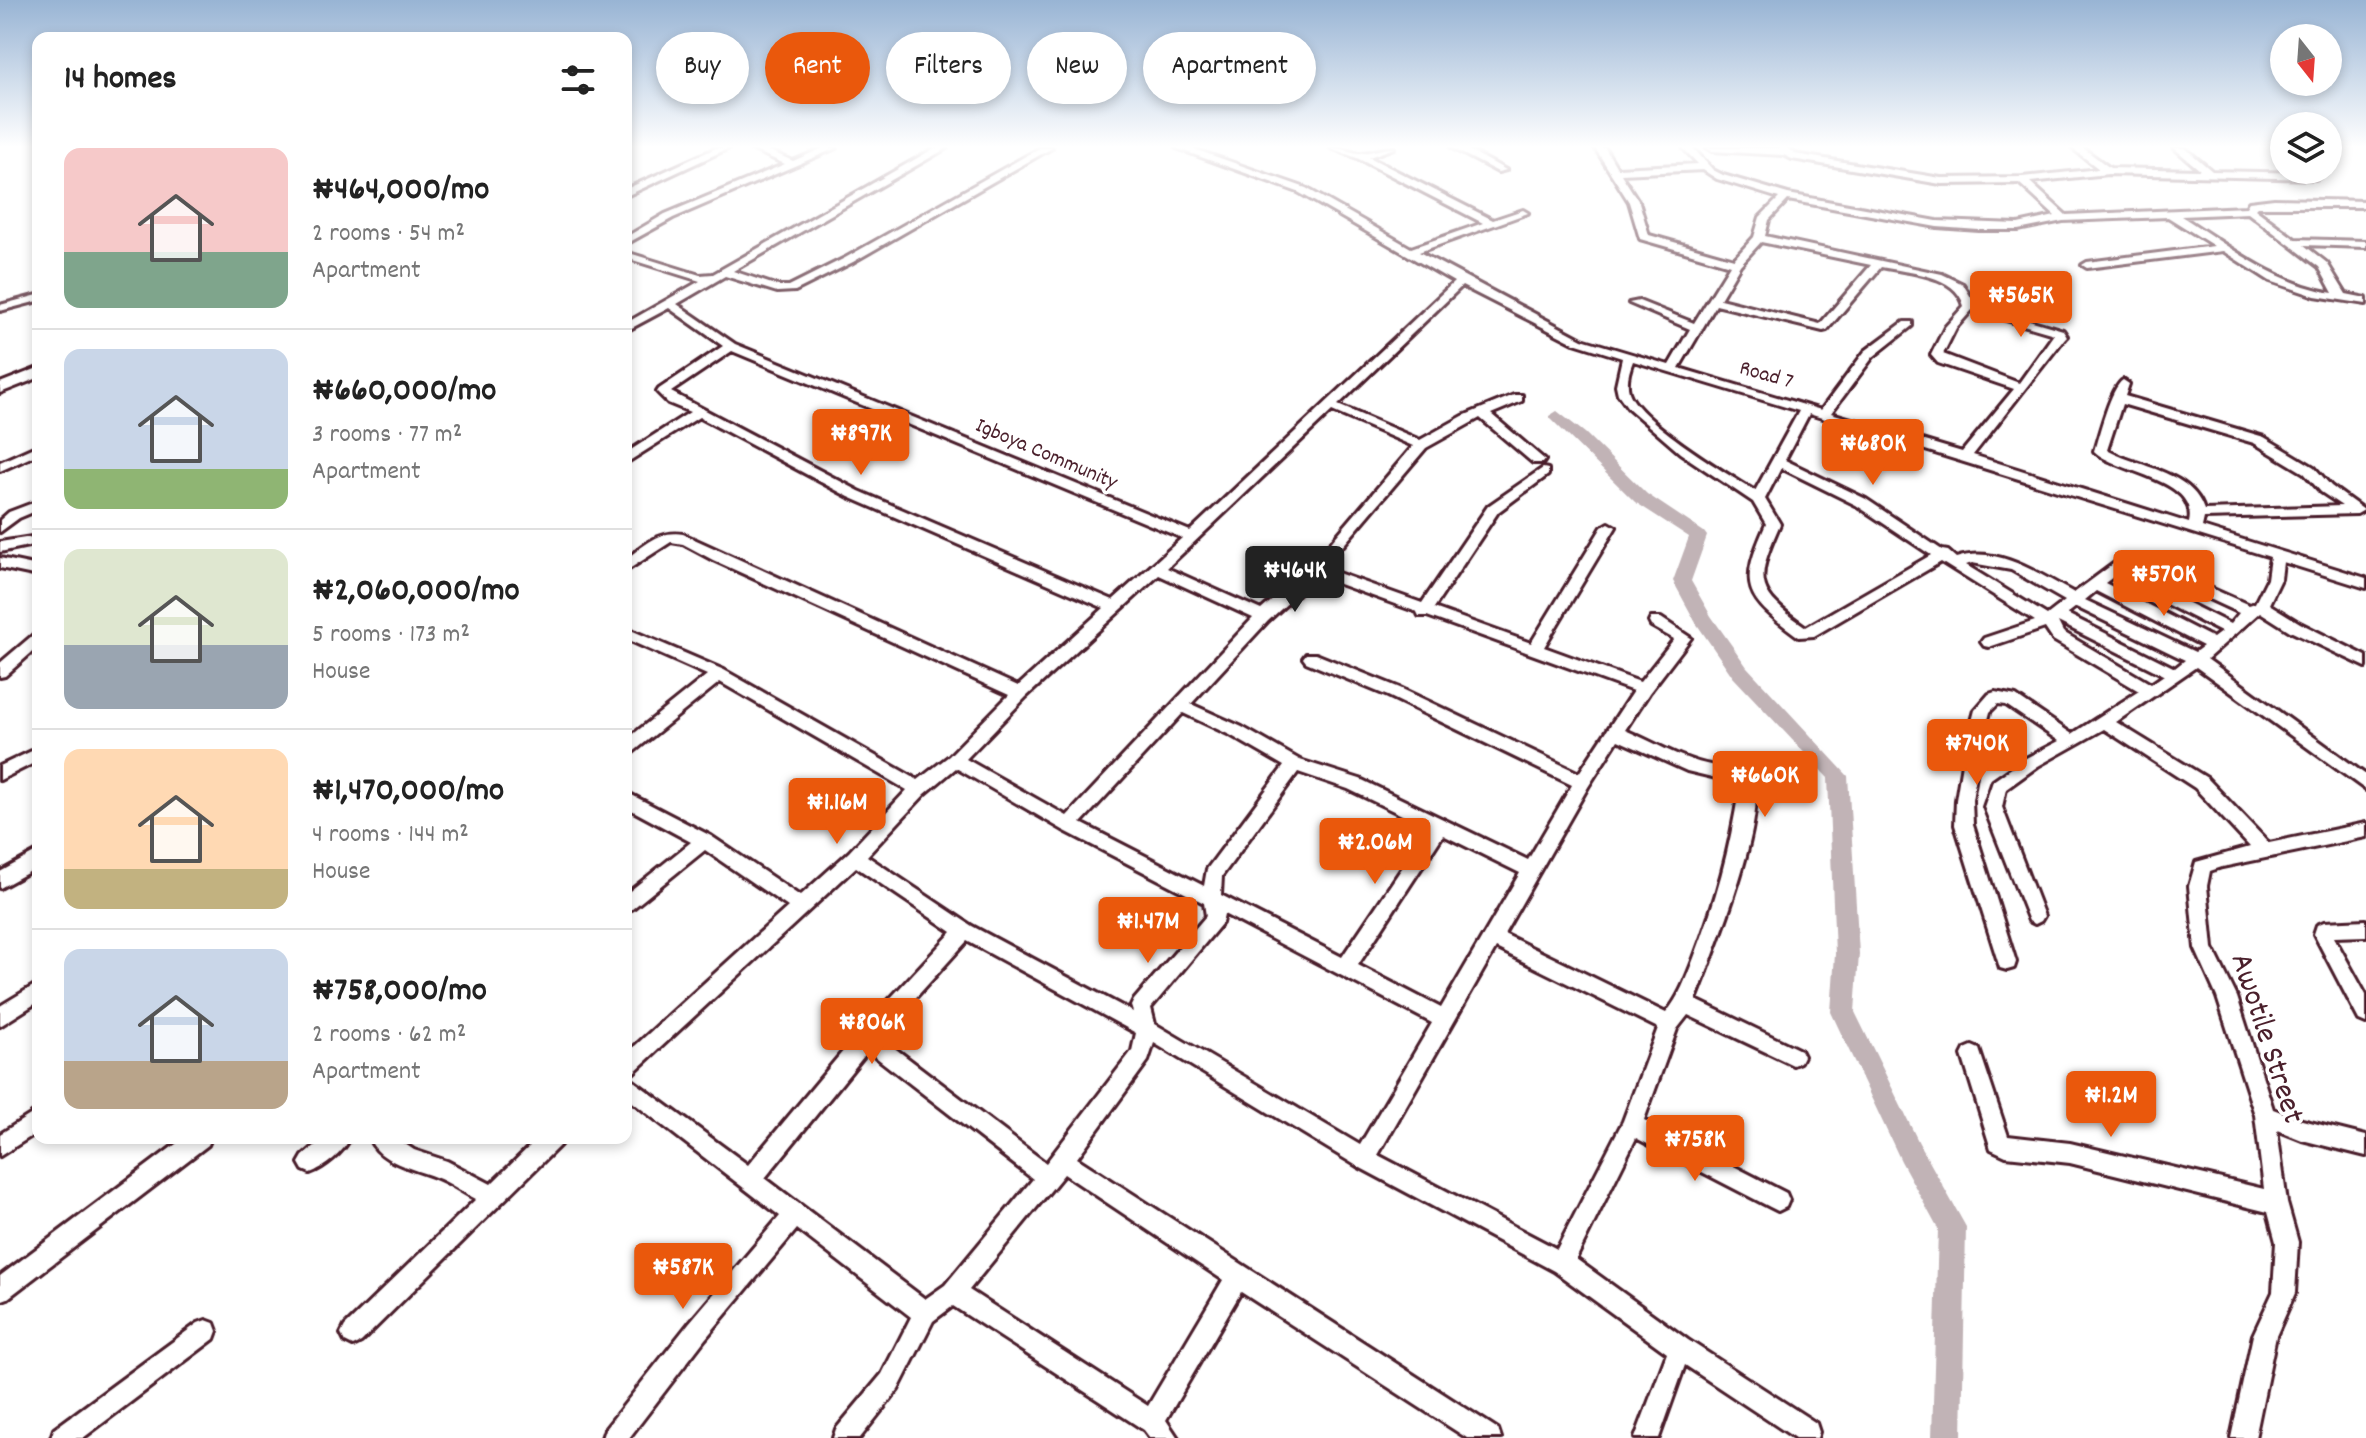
<!DOCTYPE html>
<html lang="en">
<head>
<meta charset="utf-8">
<style>
  body { margin:0; font-family:Dekko,sans-serif; background:#f2f2f2; color:#222; height:100vh; display:flex; flex-direction:column; font-size:30px; white-space:nowrap }
  * { box-sizing:border-box; margin:0 }
  p { font-size:26px; color:#767676 }
  .icon { flex:none; width:44px; height:44px; fill:none; stroke:currentColor; stroke-width:2; stroke-linecap:round; stroke-linejoin:round }
  .map { position:relative; flex:1; overflow:hidden }
  .panel { position:absolute; left:32px; top:32px; width:600px; height:1112px; display:flex; flex-direction:column; background:#fff; border-radius:16px; box-shadow:0 4px 12px #0003 }
  .panel>* { flex:none }
  .top-card { position:absolute; left:656px; top:32px; width:760px; height:72px; display:flex; gap:16px }
  .needle { width:52px; rotate:163deg }
  .buttons { position:absolute; left:2270px; top:24px; display:grid; gap:16px }
  .buttons a { display:grid; place-items:center; width:72px; height:72px; border-radius:50%; background:#fff; box-shadow:0 4px 12px #0003; font-size:40px }
  .price { position:absolute; translate:-50% -68px; padding:0 18px; border-radius:8px; background:#ea580c; color:#fff; font-size:26px; line-height:52px; filter:drop-shadow(0 2px 4px #0008) }
  .price::after { content:''; position:absolute; left:50%; top:48px; width:24px; height:18px; margin-left:-12px; background:inherit; clip-path:polygon(0 0,100% 0,50% 100%) }
  .price.active { background:#222; color:#fff }
  ul { padding:0; list-style:none }
  li { display:flex; align-items:center; gap:24px; height:200px; padding:0 32px }
  li+li { border-top:2px solid #e0e0e0 }
  li span { display:grid; place-items:center; flex:none; width:224px; height:160px; border-radius:16px; color:#555 }
  li>.icon { margin-inline-start:auto }
  span .icon { width:96px; height:96px; fill:#fffc; stroke-width:1 }
  li b { font-size:34px }
  h2 { display:flex; justify-content:space-between; align-items:center; height:96px; padding:0 32px; font-size:34px }
  .tag { padding:0 28px; border-radius:36px; background:#fff; box-shadow:0 4px 12px #0003; font-size:28px; line-height:72px }
  .tag.active { background:#ea580c; color:#fff }
  .map>svg:first-child { display:block }
  .lines { fill:none; stroke-linecap:round; stroke-linejoin:round }
  .river { fill:#c1b3b6; fill-rule:evenodd }
  .minor-casing { stroke:#4a1f2b; stroke-width:6 }
  .major-casing { stroke:#4a1f2b; stroke-width:6 }
  .minor { fill:#fff; fill-rule:evenodd }
  .major { fill:#fff; fill-rule:evenodd }
  .labels { text-anchor:middle; dominant-baseline:central; stroke-width:7; stroke-linejoin:round; paint-order:stroke }
  .far-street-label { font-size:22px; fill:#4a1f2b; stroke:#fff }
  .near-street-label { font-size:32px; fill:#4a1f2b; stroke:#fff }
</style>
</head>
<body>
<div class="map">
<svg width="2366" height="1438" viewBox="0 0 2366 1438">
  <rect width="100%" height="100%" fill="#fff"/>
  <filter id="ink" filterUnits="userSpaceOnUse"><feTurbulence type="fractalNoise" baseFrequency=".0125" numOctaves="2"/><feDisplacementMap in="SourceGraphic" scale="16" xChannelSelector="R" yChannelSelector="G"/><feConvolveMatrix kernelMatrix="1 2 1 2 8 2 1 2 1" color-interpolation-filters="sRGB"/></filter>
  <g filter="url(#ink)">
    <g class="lines">
      <path class="river" d="M1557 411 1585 433 1647 494 1704 532 1707 536 1691 581 1711 616 1747 667 1848 776 1859 954 1855 1012 1919 1143 1966 1227 1962 1438H1932L1938 1229 1901 1161 1831 1012 1835 954 1828 778 1733 677 1696 623 1673 581 1689 537 1635 502 1551 419 1549 416Z"/>
      <defs>
        <path id="minor" d="M716 148H729L626 196V189Z
          M749 148H763L793 161 823 148H836L673 218 626 244V237L665 214 785 164Z
          M935 148H947L733 271 778 286H789L845 258 1040 148H1052L853 262 795 291 777 292 725 276 677 304 735 344 1190 531 1454 282 1298 192 1176 148H1191L1306 188 1411 248 1483 223 1357 158 1331 148C1342 148 1349 152 1359 153 1369 153 1382 148 1394 148L1369 157 1493 220 1523 210 1528 213 1419 252 1582 339 1669 365 1690 329 1629 303 1639 301 1694 323 1730 265 1640 239 1629 202 1595 148H1605L1617 168 1698 164 1683 148H1693L1713 170 1723 175 1788 194 1937 221 2018 224 2055 216 2019 183 1941 184 1792 159 1784 155 1712 151 1707 148H1787L1795 154 1941 178 2022 177 2099 169 2072 148H2083L2110 168 2200 170 2174 148H2185L2212 171 2316 173 2321 176 2316 179 2108 174 2030 182 2066 215 2246 207 2249 202 2274 199 2366 201V207H2257L2255 209 2295 239 2366 241V247L2304 245 2327 263 2346 294 2366 298V304L2315 296 2270 281 2223 251 2087 268 2082 265 2087 262 2214 246 2168 217 2063 221 2018 230H1979L1937 227 1788 200 1769 220 1765 236 1942 274 1963 284 1975 304 2063 330 2067 336 2065 338 1973 455 2189 523C2199 478 2118 474 2094 451 2099 435 2111 387 2123 380L2129 384 2125 396 2264 437 2314 467 2331 486 2364 510 2357 514 2204 518 2202 527 2366 578V588L2283 562 2281 579 2269 604 2300 623 2366 656V667L2290 631 2260 612 2207 659 2366 775V790L2196 667 2116 722 2207 778 2269 843 2366 823V837L2222 867 2210 871 2207 886 2213 948 2237 997 2273 1109 2302 1120 2366 1136V1156L2302 1140 2277 1130 2287 1203 2298 1242 2295 1293 2276 1336 2255 1438H2231L2253 1335 2273 1292 2276 1242 2268 1212 2070 1163 2006 1156 1991 1149 1962 1055 1965 1049 1972 1046 1979 1049 2008 1136 2070 1143 2264 1189 2255 1115 2217 997 2195 948 2189 886 2196 862 2250 847 2195 788 2104 729 2038 766 2006 789 2002 807 2044 916 2041 921 2035 924 2029 921 1984 807 1993 781 2026 758 2059 741 2006 705 1998 704 1990 712 1980 751 1972 800 1973 825 2016 962 2014 968 2007 970 2000 968 1955 825 1956 800 1964 751 1975 710 1989 694 1995 692 2016 696 2072 734 2139 691 2053 640 2045 628 1989 647 1984 646 1981 642 1984 638 2035 621 1941 562 1814 636 1799 637C1744 597 1738 587 1766 524L1753 502 1680 453 1628 408 1618 394 1616 385 1622 358 1574 343 1462 286 1338 405 1420 440 1463 416 1514 395H1522V401L1491 414 1545 460 1543 463H1533L1480 418 1426 448 1324 568 1422 603 1488 506 1543 468 1548 469V475L1498 512 1434 608 1531 643 1602 527 1609 523 1616 527 1544 647 1640 682 1674 639 1651 626 1649 622 1651 618H1661L1691 638 1649 693 1625 730C1652 741 1680 759 1710 765 1723 767 1740 768 1750 779 1775 804 1709 966 1696 1000L1800 1050 1803 1056 1800 1062 1793 1065 1688 1015 1677 1029 1644 1120 1786 1193 1789 1200 1786 1207 1778 1211 1770 1207 1636 1138 1576 1259 1688 1340 1816 1423 1819 1432 1817 1438H1795L1685 1365 1659 1438H1635L1667 1353 1554 1271 1357 1166 1154 1043 1148 1061 1077 1158 1498 1429 1501 1438H1467L1241 1292 1166 1420 1178 1438H1150L1144 1430 953 1306 933 1321 898 1390 860 1438H833L836 1429 882 1374 911 1317 797 1229 705 1339 629 1438H602L605 1429 689 1323 780 1216 626 1097V1054L788 907 705 850 632 909 626 911V894L691 842 626 807V792L711 836 800 896 849 852 907 790 720 682 632 753 626 755V740L707 675 626 639V628L724 670 918 780 949 756 1009 695 713 560 683 544 671 542 626 571V559C644 546 659 530 683 534L1018 686 1104 608 849 497 699 417 626 463V453L690 412 668 403 657 392 659 389 723 346 669 308 626 331V323L700 281 626 258V252L700 275 713 274ZM1703 170 1717 179 1779 198 1760 217 1754 237 1734 259 1649 235 1639 202 1621 174ZM2248 213 2319 267 2333 293C2276 284 2229 246 2181 216ZM1761 242 1871 265 1820 324 1720 299 1740 265ZM1881 267C1909 273 1956 274 1964 306L1945 327 1931 355 1938 363 2014 389 1962 452 1831 413 1873 357 1912 326V322H1904L1865 351 1821 410 1679 368 1716 305 1823 331 1827 330ZM1972 310 2054 334 2019 383 1943 354 1956 328ZM732 351 1182 538 1113 600 859 491 671 392ZM1633 361 1799 411 1755 491C1727 474 1639 421 1629 392 1626 382 1629 371 1633 361ZM2122 404 2254 443 2304 473 2321 492 2342 506 2204 510C2192 471 2137 467 2107 450ZM1332 411 1413 446 1310 567 1261 610 1167 568ZM1809 414 2270 557 2267 579 2255 603 2249 605 2152 562 2124 556 2074 593C2039 574 1997 544 1956 558L1948 551 1942 550 1866 499 1785 460ZM1781 468 1856 505 1931 555 1806 627C1754 591 1755 581 1780 524L1765 499ZM1972 563 2011 570 2065 601 2047 615 1966 565ZM2127 566 2144 569 2239 613 2230 624 2122 570ZM1159 575 1253 618 1067 816 966 759 1026 697ZM1317 576 1417 612 1419 616H1427L1633 691 1579 773 1400 688 1316 654H1306L1303 658 1306 662 1388 696 1572 785 1528 860 1360 779 1300 760 1242 727 1191 704 1268 621ZM2113 577 2221 632 2213 638 2105 583ZM2096 591 2203 646 2195 652 2085 600ZM2076 607 2185 660 2175 668 2067 614ZM2058 622 2164 675 2151 684 2063 632ZM1183 713 1230 735 1284 766 1207 869 1204 886 1081 823ZM1618 740 1687 771 1729 781 1739 790C1730 850 1716 901 1694 958 1686 978 1680 996 1666 1013L1504 934 1588 787ZM956 768 1063 830 1204 903 1206 916 1134 1000 1131 1006 1133 1012 972 926 867 856 925 794ZM1298 772 1348 789 1429 828 1342 957 1221 895 1222 876ZM1443 835 1520 873 1441 1008 1358 965ZM856 867 952 932 859 1032 748 1165 627 1076 633 1073ZM1224 914 1432 1023 1360 1145 1155 1024 1151 1008 1222 923ZM967 941 1136 1033 1132 1051 1046 1163 880 1037ZM1496 948 1658 1028 1623 1121 1557 1249 1378 1155ZM868 1051 1033 1179 945 1285 925 1299 765 1178ZM1064 1174 1223 1280 1148 1406 969 1290Z
          M1452 148H1465L1506 170 1498 172Z
          M38 295V301L0 311V305Z
          M38 445V454L0 471V462Z
          M38 501V510L19 518 0 532V520L9 512Z
          M38 536V544L0 552V542Z
          M0 558 38 566V576L0 568Z
          M38 634V647L5 676 0 677V663L33 635Z
          M38 748V761L0 780V766Z
          M38 851V867L0 888V872Z
          M2366 920V936L2334 937 2366 995V1023L2359 1020 2314 934 2317 925 2324 922Z
          M38 983V1002L0 1026V1006Z
          M38 1110V1132L0 1156V1134Z
          M184 1138H211L208 1145 8 1298 0 1301V1276Z
          M324 1138H350C344 1152 324 1168 310 1173L303 1170 299 1163 303 1156Z
          M369 1138H396L414 1150 447 1161 491 1184 538 1138H563L560 1145 361 1342 353 1346 345 1342 341 1334 345 1326 476 1199C462 1192 449 1182 435 1177 413 1168 379 1163 369 1138Z
          M206 1320 214 1323 217 1331 214 1339 83 1438H51L54 1429 198 1323Z"/>
        <path id="major" d="M38 368V378L0 393V383Z"/>
      </defs>
      <use href="#minor" class="minor-casing"/>
      <use href="#major" class="major-casing"/>
      <use href="#minor" class="minor"/>
      <use href="#major" class="major"/>
    </g>
  </g>
  <linearGradient id="sky" x2="0" y2="1"><stop stop-color="#98b4d4"/><stop offset="0.42" stop-color="#fff"/><stop offset="1" stop-color="#fff" stop-opacity="0"/></linearGradient>
  <rect width="2366" height="349" fill="url(#sky)"/>
  <g class="labels">
    <g class="far-street-label">
      <text transform="translate(1766 376) rotate(16)">Road 7</text>
      <text transform="translate(1046 455) rotate(23)">Igboya Community</text>
    </g>
    <g class="near-street-label">
      <text transform="translate(2265 1039) rotate(72)">Awotile Street</text>
    </g>
  </g>
</svg>
<div class="buttons">
<a><svg class="needle" viewBox="-14 -14 28 28"><path d="M0-13l5 13h-10z" fill="#e53935"/><path d="M0 13l5-13h-10z" fill="#767676"/></svg></a>
<a><svg class="icon" aria-label="layers" viewBox="0 0 24 24"><path d="M12 4l9 5-9 5-9-5zM3 14l9 5 9-5"/></svg></a>
</div>
<b class="price" style="left:2021px;top:339px">₦565K</b>
<b class="price" style="left:861px;top:477px">₦897K</b>
<b class="price" style="left:1873px;top:487px">₦680K</b>
<b class="price active" style="left:1295px;top:614px">₦464K</b>
<b class="price" style="left:2164px;top:618px">₦570K</b>
<b class="price" style="left:1977px;top:787px">₦740K</b>
<b class="price" style="left:1765px;top:819px">₦660K</b>
<b class="price" style="left:837px;top:846px">₦1.16M</b>
<b class="price" style="left:1375px;top:886px">₦2.06M</b>
<b class="price" style="left:1148px;top:965px">₦1.47M</b>
<b class="price" style="left:872px;top:1066px">₦806K</b>
<b class="price" style="left:2111px;top:1139px">₦1.2M</b>
<b class="price" style="left:1695px;top:1183px">₦758K</b>
<b class="price" style="left:683px;top:1311px">₦587K</b>
<div class="top-card">
<a class="tag">Buy</a>
<a class="tag active">Rent</a>
<a class="tag">Filters</a>
<a class="tag">New</a>
<a class="tag">Apartment</a>
</div>
<section class="panel">
<h2>14 homes<svg class="icon" aria-label="filters" viewBox="0 0 24 24"><path d="M4 7h16M4 17h16"/><circle cx="9" cy="7" r="2"/><circle cx="15" cy="17" r="2"/></svg></h2>
<ul>
<li><span style="background:linear-gradient(#f6c9c9 65%,#7fa58c 0)"><svg class="icon" aria-label="home" viewBox="0 0 24 24"><path d="M3 11l9-7 9 7M6 9v11h12V9"/></svg></span><div><b>₦464,000/mo</b><p>2 rooms · 54 m²</p><p>Apartment</p></div></li>
<li><span style="background:linear-gradient(#c9d6e8 75%,#8fb573 0)"><svg class="icon" aria-label="home" viewBox="0 0 24 24"><path d="M3 11l9-7 9 7M6 9v11h12V9"/></svg></span><div><b>₦660,000/mo</b><p>3 rooms · 77 m²</p><p>Apartment</p></div></li>
<li><span style="background:linear-gradient(#dfe7d0 60%,#9aa5b1 0)"><svg class="icon" aria-label="home" viewBox="0 0 24 24"><path d="M3 11l9-7 9 7M6 9v11h12V9"/></svg></span><div><b>₦2,060,000/mo</b><p>5 rooms · 173 m²</p><p>House</p></div></li>
<li><span style="background:linear-gradient(#ffd9b3 75%,#c2b280 0)"><svg class="icon" aria-label="home" viewBox="0 0 24 24"><path d="M3 11l9-7 9 7M6 9v11h12V9"/></svg></span><div><b>₦1,470,000/mo</b><p>4 rooms · 144 m²</p><p>House</p></div></li>
<li><span style="background:linear-gradient(#c9d6e8 70%,#b9a48a 0)"><svg class="icon" aria-label="home" viewBox="0 0 24 24"><path d="M3 11l9-7 9 7M6 9v11h12V9"/></svg></span><div><b>₦758,000/mo</b><p>2 rooms · 62 m²</p><p>Apartment</p></div></li>
</ul>
</section>
</div>
</body>
</html>
